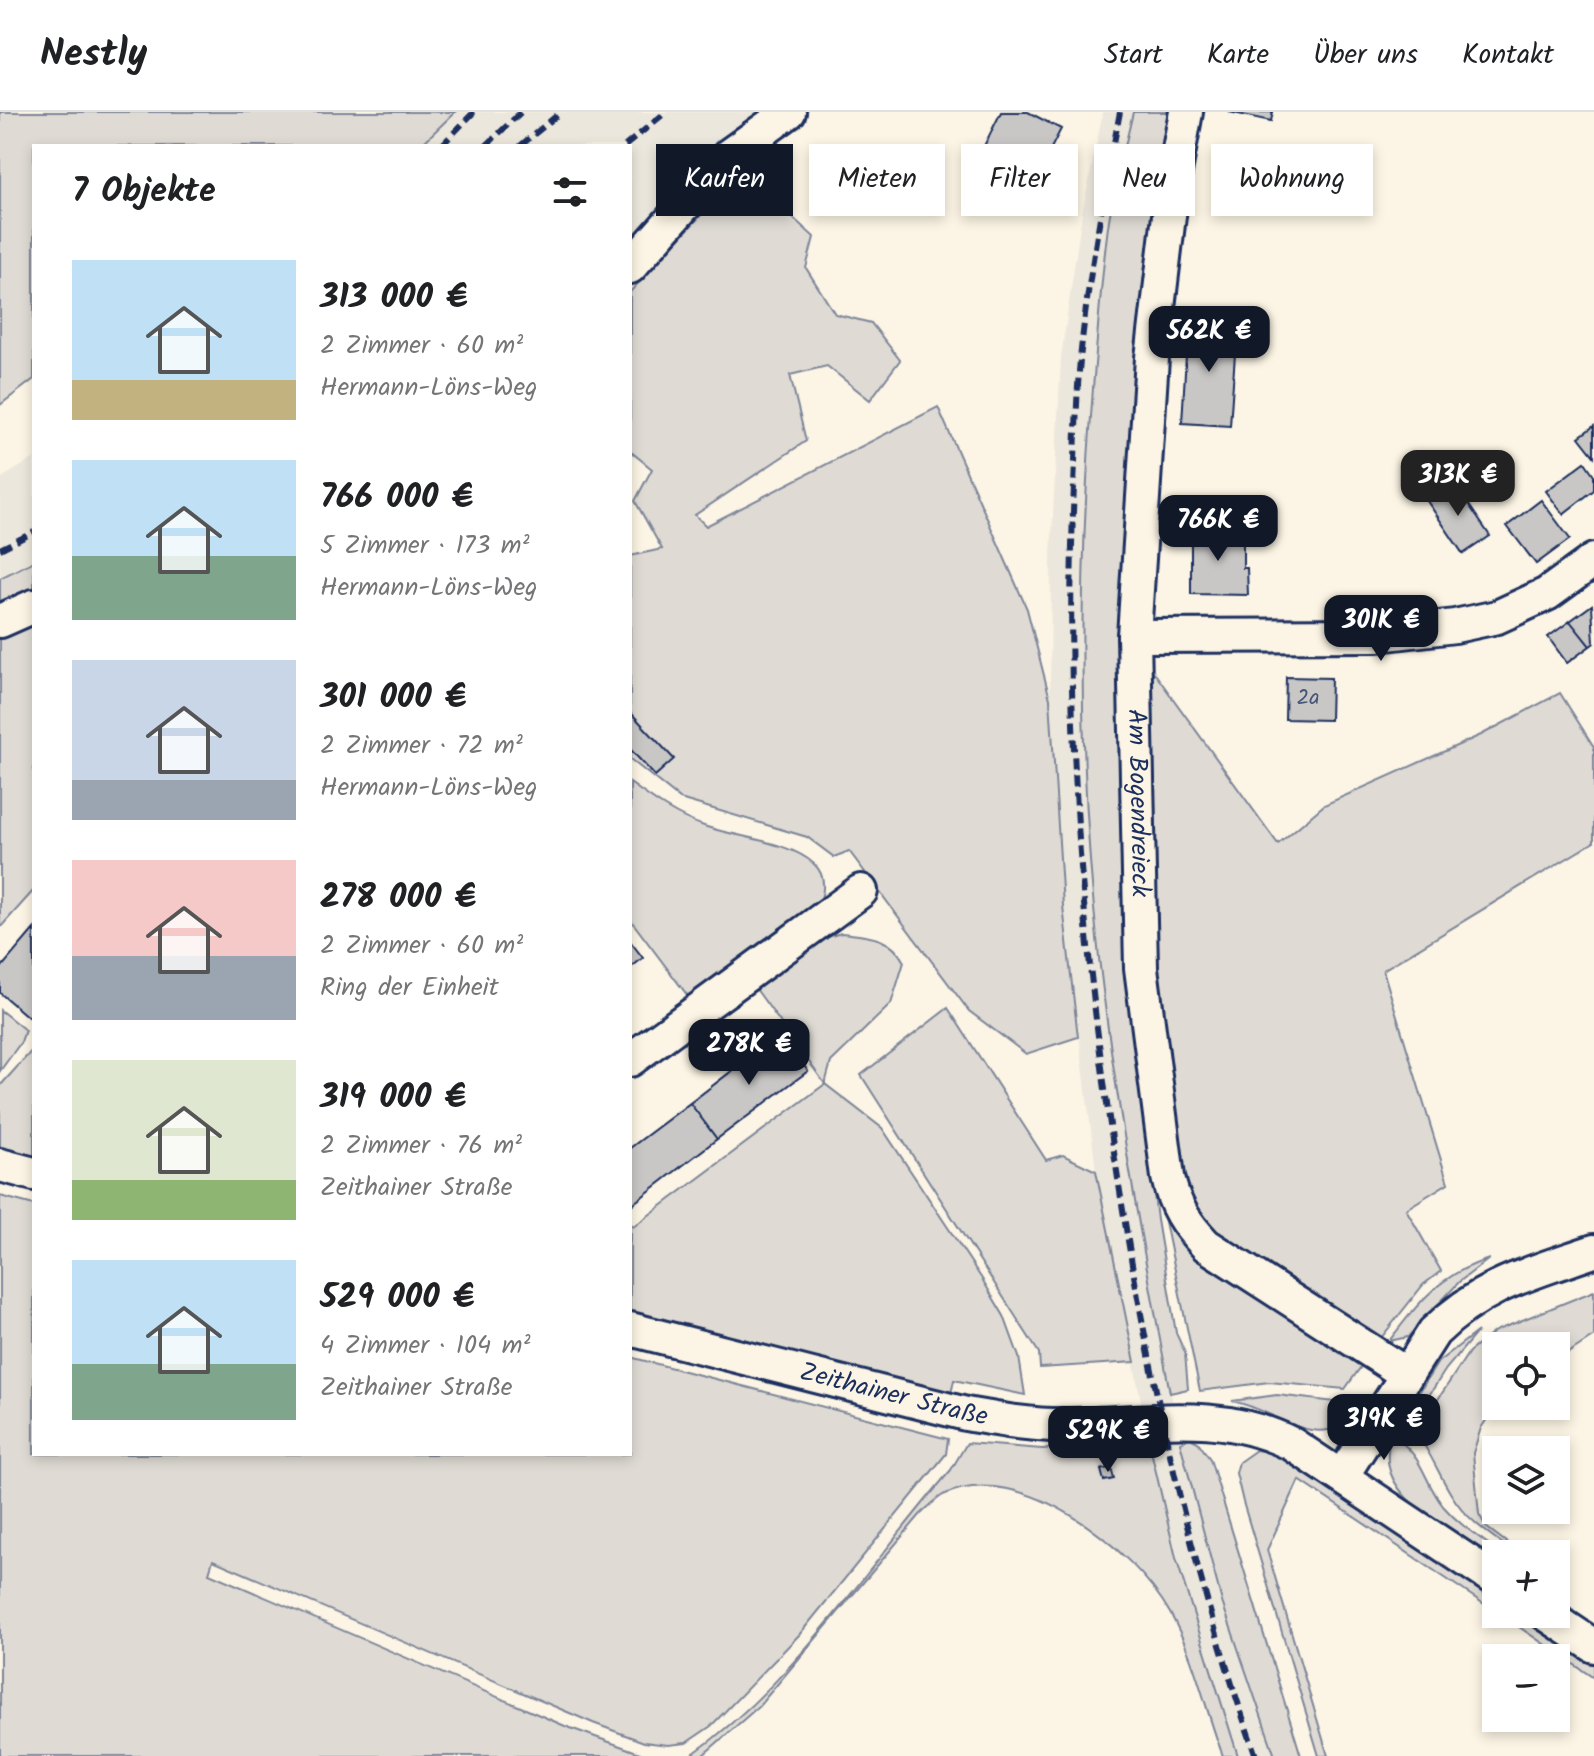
<!DOCTYPE html>
<html lang="de">
<head>
<meta charset="utf-8">
<style>
  body { margin:0; font-family:Kalam,sans-serif; background:#f6f6f6; color:#202124; height:100vh; display:flex; flex-direction:column; font-size:30px; white-space:nowrap }
  * { box-sizing:border-box; margin:0 }
  p { font-size:26px; color:#757577 }
  .icon { flex:none; width:44px; height:44px; fill:none; stroke:currentColor; stroke-width:2; stroke-linecap:round; stroke-linejoin:round }
  .map { position:relative; flex:1; overflow:hidden }
  .panel { position:absolute; left:32px; top:32px; width:600px; height:1312px; display:flex; flex-direction:column; background:#fff; border-radius:0px; box-shadow:0 4px 12px #0003 }
  .panel>* { flex:none }
  .banner { position:absolute; left:656px; top:32px; width:760px; height:72px; display:flex; gap:16px }
  .controls { position:absolute; left:1482px; top:1220px; display:grid; gap:16px }
  .controls a { display:grid; place-items:center; width:88px; height:88px; border-radius:0px; background:#fff; box-shadow:0 4px 12px #0003; font-size:40px }
  .price { position:absolute; translate:-50% -68px; padding:0 18px; border-radius:16px; background:#111827; color:#fff; font-size:26px; line-height:52px; filter:drop-shadow(0 2px 4px #0008) }
  .price::after { content:''; position:absolute; left:50%; top:48px; width:24px; height:18px; margin-left:-12px; background:inherit; clip-path:polygon(0 0,100% 0,50% 100%) }
  .price.selected { background:#222; color:#fff }
  ul { padding:0; list-style:none }
  li { display:flex; align-items:center; gap:24px; height:200px; padding:0 40px }
  li span { display:grid; place-items:center; flex:none; width:224px; height:160px; border-radius:0px; color:#555 }
  li>.icon { margin-inline-start:auto }
  span .icon { width:96px; height:96px; fill:#fffc; stroke-width:1 }
  li b { font-size:34px }
  h2 { display:flex; justify-content:space-between; align-items:center; height:96px; padding:0 40px; font-size:34px }
  .chip { padding:0 28px; border-radius:0px; background:#fff; box-shadow:0 4px 12px #0003; font-size:28px; line-height:72px }
  .chip.selected { background:#111827; color:#fff }
  header { display:flex; align-items:center; gap:48px; box-sizing:border-box; height:112px; padding:0 40px; background:#fff; border-bottom:2px solid #e0e0e0 }
  header strong { font-size:38px }
  nav { display:flex; gap:44px; margin-inline-start:auto; font-size:28px }
  .map>svg:first-child { display:block }
  .built { fill:#ece7dc }
  .green { fill:#dfdbd4; stroke:#7d8599; stroke-width:2 }
  .building { fill:#c8c7c6; stroke:#1b2f5e; stroke-width:2 }
  .lines { fill:none; stroke-linecap:round; stroke-linejoin:round }
  .minor-casing { stroke:#1b2f5e; stroke-width:38 }
  .minor { stroke:#fcf5e5; stroke-width:32 }
  .rail { stroke:#1b2f5e; stroke-width:6; stroke-dasharray:12 6; stroke-linecap:butt }
  .labels { text-anchor:middle; dominant-baseline:central; stroke-width:8; stroke-linejoin:round; paint-order:stroke }
  .number-label { font-size:22px; fill:#465578 }
  .street-label { font-size:26px; fill:#1b2f5e; stroke:#fcf5e5 }
</style>
</head>
<body>
<header>
<strong>Nestly</strong>
<nav><a>Start</a><a>Karte</a><a>Über uns</a><a>Kontakt</a></nav>
</header>
<div class="map">
<svg width="1594" height="1644" viewBox="0 0 1594 1644">
  <rect width="100%" height="100%" fill="#fcf5e5"/>
  <filter id="ink" filterUnits="userSpaceOnUse"><feTurbulence type="fractalNoise" baseFrequency=".0125" numOctaves="2"/><feDisplacementMap in="SourceGraphic" scale="16" xChannelSelector="R" yChannelSelector="G"/><feConvolveMatrix kernelMatrix="1 2 1 2 8 2 1 2 1" color-interpolation-filters="sRGB"/></filter>
  <g filter="url(#ink)">
    <path class="built" d="M455 0H807L742 59 630 180V34H420Z
      M1103 0H1133L1109 107 1088 342 1082 583 1089 733 1100 848 1135 1088 1180 1330 1222 1490 1275 1644H1238L1176 1446 1149 1330 1096 1059 1063 794 1050 587 1051 442 1061 245 1082 101Z
      M34 346V449L0 466V367Z"/>
    <path class="green" d="M0 0H455L420 34H34V267L0 293Z
      M1133 0H1173L1128 858 1157 1108 1176 1221 1185 1241 1188 1277 1170 1281C1143 1137 1116 992 1099 846 1078 657 1078 465 1093 276 1098 220 1101 163 1109 108 1115 72 1125 36 1133 0Z
      M742 59 814 125 806 156 835 202 871 211 900 248 870 288 827 254 790 263 806 329 695 403 706 414 938 295 1027 497 1050 587 1063 794 1078 925 1026 942 969 899 849 739 834 745 807 725 680 687 630 647V444L662 437 635 389 652 357 630 339V180Z
      M34 449V479L0 496V466Z
      M34 510V778L0 816V526Z
      M1148 552 1278 732 1324 693 1481 623 1560 581 1594 635V730L1383 858 1448 1071 1406 1097 1441 1159 1423 1173 1381 1226C1336 1199 1243 1154 1211 1116 1198 1100 1190 1081 1183 1062L1154 854Z
      M630 671C653 688 677 705 704 714 735 725 792 730 814 752 828 765 824 782 817 797L691 888 630 807Z
      M841 821C867 824 891 824 904 850L891 892 831 950 825 972 882 1016 982 1167 1004 1204 1019 1245 1025 1283 954 1268 951 1282 630 1203V1112L633 1115 825 972 756 877 818 828Z
      M948 896 1046 1048 1063 1043 1096 1059 1135 1250 1040 1256 1039 1241 861 963Z
      M0 898 25 918 21 930 0 959Z
      M34 936V1046L0 1037V974Z
      M0 1084 34 1093V1342H630V1245L948 1327 946 1342 799 1523 711 1614 686 1631 668 1633 644 1630 593 1611 213 1448 209 1461 565 1614 648 1644H0Z
      M1164 1105 1180 1125 1365 1249 1345 1277 1269 1270 1200 1279Z
      M1489 1147 1459 1170 1408 1225 1389 1229C1419 1190 1440 1162 1489 1147Z
      M1594 1179V1224L1556 1249V1234H1496V1294L1481 1316 1473 1341 1479 1402 1486 1415 1522 1442H1517C1492 1424 1467 1409 1451 1382 1438 1361 1431 1341 1416 1321L1469 1240 1495 1219Z
      M1478 1219 1446 1257 1408 1316 1399 1313 1438 1250Z
      M1277 1283 1335 1290 1360 1302C1312 1342 1282 1299 1232 1289Z
      M1392 1324C1425 1344 1422 1367 1443 1394 1460 1414 1481 1426 1502 1442H1496V1448C1456 1420 1367 1384 1392 1324Z
      M1190 1326 1198 1330 1210 1347 1301 1644H1275L1222 1490 1180 1330Z
      M1149 1330 1176 1446 1238 1644H1223C1205 1597 1195 1545 1170 1501 1134 1437 1021 1346 943 1383 935 1388 927 1396 920 1403L759 1594 702 1644H690C796 1569 867 1455 951 1358L967 1331 1042 1337Z
      M1256 1338 1277 1342 1496 1484V1500L1299 1368 1267 1438 1328 1644H1319L1243 1390 1236 1361 1239 1350Z
      M1500 1502H1523L1594 1549V1566Z"/>
    <path class="building" d="M1001 0H1028L1061 17 1030 77 976 50Z
      M1229 0H1273L1271 9Z
      M1188 210 1237 213 1230 314 1182 311Z
      M1594 314V344L1579 325Z
      M1585 350 1594 363V378L1563 402 1546 379Z
      M1454 371 1490 424 1463 442 1427 389Z
      M1541 388 1570 427 1536 452 1507 414Z
      M1191 418H1243V456H1247L1248 483 1191 482Z
      M1592 493 1594 531 1590 534 1570 509Z
      M1570 509 1590 534 1567 551 1548 525Z
      M1286 565 1331 566 1330 608 1285 607Z
      M631 601 674 647 655 664 630 637Z
      M34 817V897L28 905 0 881V857Z
      M630 829 643 846 630 856Z
      M780 922 808 959 717 1027 690 991Z
      M690 991 717 1027 630 1094V1036Z
      M1111 1355 1114 1367 1104 1369 1101 1358Z"/>
    <g class="lines">
      <defs>
        <g id="minor">
          <path id="s1" d="M1186 0 1173 70 1152 246 1134 524 1141 856 1168 1065C1174 1094 1186 1112 1206 1133L1406 1262"/>
          <path d="M630 155 729 43 789 0"/>
          <path d="M0 509 34 494"/>
          <path d="M1134 524 1378 523 1455 514 1497 505 1547 482 1594 448"/>
          <path d="M630 948 861 779"/>
          <path d="M0 1053 34 1062"/>
          <path id="s2" d="M630 1217 966 1302C1000 1308 1035 1314 1069 1313 1149 1312 1217 1295 1292 1332L1496 1468"/>
          <path d="M1342 1364 1434 1220C1483 1172 1531 1161 1594 1139"/>
          <path d="M1546 1502 1594 1534"/>
        </g>
      </defs>
      <use href="#minor" class="minor-casing"/>
      <use href="#minor" class="minor"/>
      <path class="rail" d="M1120 0C1104 82 1088 164 1080 248 1076 289 1076 332 1074 374 1065 581 1078 786 1107 992 1138 1213 1182 1433 1256 1644
        M441 34 474 0
        M486 34 521 0
        M520 34 561 0
        M625 34 666 0
        M0 437 34 420"/>
    </g>
  </g>
  <g class="labels">
    <g class="number-label">
      <text x="1308" y="586">2a</text>
    </g>
    <g class="street-label">
      <text stroke="none"><textPath href="#s1" startOffset="694">Am Bogendreieck</textPath></text>
      <text stroke="none"><textPath href="#s2" startOffset="272">Zeithainer Straße</textPath></text>
    </g>
  </g>
</svg>
<div class="controls">
<a><svg class="icon" aria-label="locate" viewBox="0 0 24 24"><circle cx="12" cy="12" r="6"/><path d="M12 2v4M12 18v4M2 12h4M18 12h4"/></svg></a>
<a><svg class="icon" aria-label="layers" viewBox="0 0 24 24"><path d="M12 4l9 5-9 5-9-5zM3 14l9 5 9-5"/></svg></a>
<a>+</a>
<a>−</a>
</div>
<b class="price" style="left:1209px;top:262px">562K €</b>
<b class="price selected" style="left:1458px;top:406px">313K €</b>
<b class="price" style="left:1218px;top:451px">766K €</b>
<b class="price" style="left:1381px;top:551px">301K €</b>
<b class="price" style="left:749px;top:975px">278K €</b>
<b class="price" style="left:1384px;top:1350px">319K €</b>
<b class="price" style="left:1108px;top:1362px">529K €</b>
<div class="banner">
<a class="chip selected">Kaufen</a>
<a class="chip">Mieten</a>
<a class="chip">Filter</a>
<a class="chip">Neu</a>
<a class="chip">Wohnung</a>
</div>
<section class="panel">
<h2>7 Objekte<svg class="icon" aria-label="filters" viewBox="0 0 24 24"><path d="M4 7h16M4 17h16"/><circle cx="9" cy="7" r="2"/><circle cx="15" cy="17" r="2"/></svg></h2>
<ul>
<li><span style="background:linear-gradient(#bfe0f5 75%,#c2b280 0)"><svg class="icon" aria-label="home" viewBox="0 0 24 24"><path d="M3 11l9-7 9 7M6 9v11h12V9"/></svg></span><div><b>313 000 €</b><p>2 Zimmer · 60 m²</p><p>Hermann-Löns-Weg</p></div></li>
<li><span style="background:linear-gradient(#bfe0f5 60%,#7fa58c 0)"><svg class="icon" aria-label="home" viewBox="0 0 24 24"><path d="M3 11l9-7 9 7M6 9v11h12V9"/></svg></span><div><b>766 000 €</b><p>5 Zimmer · 173 m²</p><p>Hermann-Löns-Weg</p></div></li>
<li><span style="background:linear-gradient(#c9d6e8 75%,#9aa5b1 0)"><svg class="icon" aria-label="home" viewBox="0 0 24 24"><path d="M3 11l9-7 9 7M6 9v11h12V9"/></svg></span><div><b>301 000 €</b><p>2 Zimmer · 72 m²</p><p>Hermann-Löns-Weg</p></div></li>
<li><span style="background:linear-gradient(#f6c9c9 60%,#9aa5b1 0)"><svg class="icon" aria-label="home" viewBox="0 0 24 24"><path d="M3 11l9-7 9 7M6 9v11h12V9"/></svg></span><div><b>278 000 €</b><p>2 Zimmer · 60 m²</p><p>Ring der Einheit</p></div></li>
<li><span style="background:linear-gradient(#dfe7d0 75%,#8fb573 0)"><svg class="icon" aria-label="home" viewBox="0 0 24 24"><path d="M3 11l9-7 9 7M6 9v11h12V9"/></svg></span><div><b>319 000 €</b><p>2 Zimmer · 76 m²</p><p>Zeithainer Straße</p></div></li>
<li><span style="background:linear-gradient(#bfe0f5 65%,#7fa58c 0)"><svg class="icon" aria-label="home" viewBox="0 0 24 24"><path d="M3 11l9-7 9 7M6 9v11h12V9"/></svg></span><div><b>529 000 €</b><p>4 Zimmer · 104 m²</p><p>Zeithainer Straße</p></div></li>
</ul>
</section>
</div>
</body>
</html>
